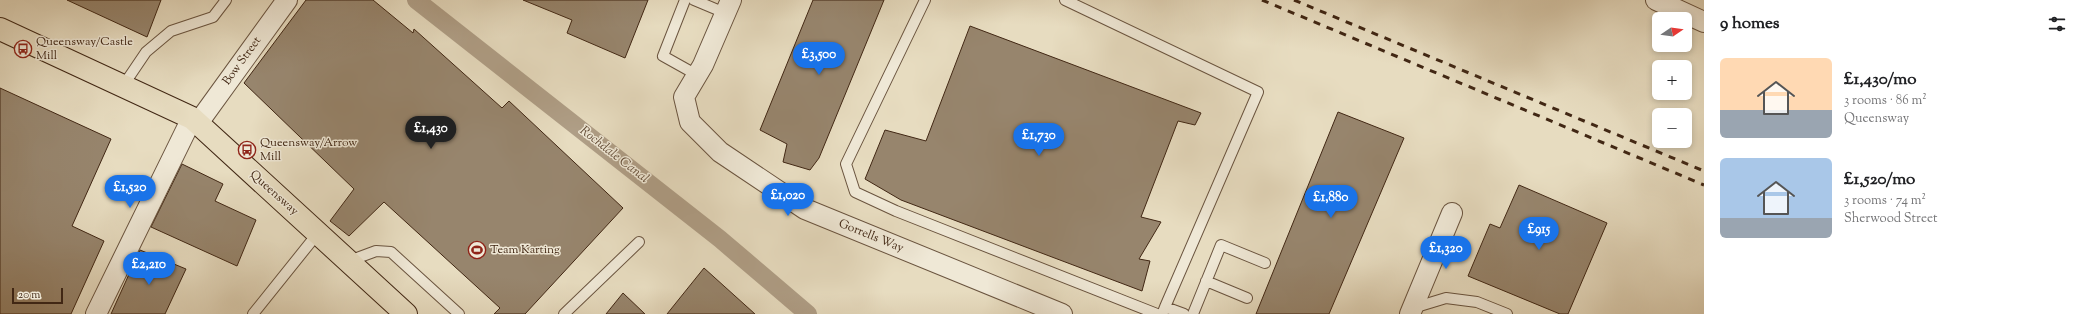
<!DOCTYPE html>
<html lang="en">
<head>
<meta charset="utf-8">
<style>
  body { margin:0; font-family:"Sorts Mill Goudy",serif; background:#f6f6f6; color:#202124; height:100vh; display:flex; flex-direction:column; font-size:15px; white-space:nowrap }
  * { box-sizing:border-box; margin:0 }
  p { font-size:13px; color:#757577 }
  .icon { flex:none; width:22px; height:22px; fill:none; stroke:currentColor; stroke-width:2; stroke-linecap:round; stroke-linejoin:round }
  .map { position:relative; flex:1; overflow:hidden }
  .drawer { display:flex; flex-direction:column; background:#fff; width:380px }
  .drawer>* { flex:none }
  .needle { width:26px; rotate:77deg }
  .fabs { position:absolute; left:1652px; top:12px; display:grid; gap:8px }
  .fabs a { display:grid; place-items:center; width:40px; height:40px; border-radius:6px; background:#fff; box-shadow:0 2px 6px #0003; font-size:20px }
  .scale { position:absolute; left:12px; bottom:10px; width:51px; box-sizing:border-box; padding-left:4px; border:2px solid #412714; border-top:0; font-size:11px; line-height:14px; white-space:nowrap; color:#412714; -webkit-text-stroke:3px #efe8d6; paint-order:stroke }
  .price { position:absolute; translate:-50% -34px; padding:0 9px; border-radius:14px; background:#1a73e8; color:#fff; font-size:13px; line-height:26px; filter:drop-shadow(0 1px 2px #0008) }
  .price::after { content:''; position:absolute; left:50%; top:24px; width:12px; height:9px; margin-left:-6px; background:inherit; clip-path:polygon(0 0,100% 0,50% 100%) }
  .price.current { background:#222; color:#fff }
  ul { padding:0; list-style:none }
  li { display:flex; align-items:center; gap:12px; height:100px; padding:0 16px }
  li span { display:grid; place-items:center; flex:none; width:112px; height:80px; border-radius:6px; color:#555 }
  li>.icon { margin-inline-start:auto }
  span .icon { width:48px; height:48px; fill:#fffc; stroke-width:1 }
  li b { font-size:17px }
  h2 { display:flex; justify-content:space-between; align-items:center; height:48px; padding:0 16px; font-size:17px }
  main { display:flex; flex:1; min-height:0 }
  .map>svg:first-child { display:block }
  .lines { fill:none; stroke-linecap:round; stroke-linejoin:round }
  .canal { stroke:#af9e86; stroke-width:18 }
  .building { fill:#97856d; stroke:#412714 }
  .service-casing { stroke:#6a543f; stroke-width:12 }
  .minor-casing { stroke:#6a543f; stroke-width:22 }
  .primary-casing { stroke:#412714; stroke-width:24 }
  .service { stroke:#efe8d6; stroke-width:10 }
  .minor { stroke:#efe8d6; stroke-width:20 }
  .primary { stroke:#e7dcc0; stroke-width:22 }
  .rail { stroke:#412714; stroke-width:3; stroke-dasharray:7 7; stroke-linecap:butt }
  .labels { text-anchor:middle; dominant-baseline:central; stroke-width:3; stroke-linejoin:round; paint-order:stroke }
  .poi-label { font-size:12px; fill:#412714; stroke:#efe8d6; text-anchor:start }
  .street-label { font-size:12px; fill:#412714; stroke:#efe8d6 }
  .water-label { font-size:13px; font-style:italic; fill:#624b36; stroke:#efe8d6 }
</style>
</head>
<body>
<main>
<div class="map">
<svg width="1704" height="314" viewBox="0 0 1704 314">
  <rect width="100%" height="100%" fill="#e7dcc0"/>
  <filter id="stains"><feTurbulence type="fractalNoise" baseFrequency=".005" numOctaves="4"/><feColorMatrix values="0 0 0 0 .2 0 0 0 0 .09 0 0 0 0 .02 0 0 0 .5 -.17"/></filter>
  <radialGradient id="worn" r=".72"><stop offset=".6" stop-color="#630" stop-opacity="0"/><stop offset="1" stop-color="#630" stop-opacity=".3"/></radialGradient>
  <g class="lines">
    <path class="canal" d="M416 0 720 239 808 314"/>
  </g>
  <path class="building" d="M67 0H161L147 37Z
    M306 0H373L413 33 414 29 502 108 509 101 623 208 525 314H494L500 308 384 202 349 236 330 221 354 189 244 83Z
    M523 0H648L625 58 567 33 572 20Z
    M813 0H884L819 158 810 170 783 162 787 144 760 130Z
    M970 26 1201 113 1195 125 1178 121 1141 217 1161 222 1139 259 1150 261 1142 291 901 200 865 179 885 130 926 141Z
    M0 88 111 139 72 226 104 241 71 314H0Z
    M1338 112 1404 138 1329 314H1256Z
    M182 164 223 184 215 201 256 220 237 266 151 227Z
    M1519 185 1607 223 1568 314H1560L1468 276 1490 224 1500 228Z
    M140 250 186 269 165 314H111Z
    M704 268 755 314H667Z
    M623 293 645 314H606Z"/>
  <g class="lines">
    <defs>
      <path id="service" d="M685 0 663 56 697 75
        M694 0 725 13
        M925 0 846 164 855 192 896 211 1157 314
        M1065 0 1258 92 1165 307
        M123 86 146 52 171 31 213 17 226 0
        M349 261 376 251 391 252 459 314
        M1206 281 1247 298
        M1413 308 1446 298 1477 302 1507 314
        M1163 312 1165 307 1184 314
        M253 314 318 233
        M564 314 639 242
        M1193 314 1221 245 1265 263"/>
      <path id="minor" d="M731 0 703 65 684 97 690 122 720 152 805 209 1062 314
        M1656 0 1704 22
        M198 123 287 0
        M96 314 192 118
        M1410 314 1452 213"/>
      <path id="primary" d="M0 29 192 118 406 314"/>
    </defs>
    <use href="#service" class="service-casing"/>
    <use href="#minor" class="minor-casing"/>
    <use href="#primary" class="primary-casing"/>
    <use href="#service" class="service"/>
    <use href="#minor" class="minor"/>
    <use href="#primary" class="primary"/>
    <path class="rail" d="M1262 0 1704 185
      M1294 0 1704 171"/>
  </g>
  <defs>
    <symbol id="bus-ring" viewBox="-11 -11 22 22"><circle r="9.5" fill="#efe8d6" stroke="#8f2418" stroke-width="1.5"/><path d="M-5-6H5V4H4V6H2V4H-2V6H-4V4H-5ZM-3.5-4V0h7V-4ZM-3.5 1.2v1.5H-2V1.2ZM2 1.2v1.5H3.5V1.2Z" fill="#8f2418"/></symbol>
    <symbol id="stadium-ring" viewBox="-11 -11 22 22"><circle r="9.5" fill="#efe8d6" stroke="#8f2418" stroke-width="1.5"/><path d="M0-5a6.5 5 0 1 0 0 10a6.5 5 0 1 0 0-10ZM-3.5-1.8h7v3.6h-7Z" fill="#8f2418"/></symbol>
  </defs>
  <g fill-rule="evenodd">
    <use href="#bus-ring" x="13" y="39" width="20" height="20"/>
    <use href="#bus-ring" x="237" y="140" width="20" height="20"/>
    <use href="#stadium-ring" x="467" y="240" width="20" height="20"/>
  </g>
  <g class="labels">
    <g class="poi-label">
      <text x="36" y="42">Queensway/Castle<tspan x="36" dy="14">Mill</tspan></text>
      <text x="260" y="143">Queensway/Arrow<tspan x="260" dy="14">Mill</tspan></text>
      <text x="490" y="250">Team Karting</text>
    </g>
    <g class="street-label">
      <text transform="translate(242 61) rotate(-54)">Bow Street</text>
      <text transform="translate(274 193) rotate(42)">Queensway</text>
      <text transform="translate(871 236) rotate(22)">Gorrells Way</text>
    </g>
    <g class="water-label">
      <text transform="translate(614 155) rotate(38)">Rochdale Canal</text>
    </g>
  </g>
  <rect width="100%" height="100%" filter="url(#stains)"/>
  <rect width="100%" height="100%" fill="url(#worn)"/>
</svg>
<div class="fabs">
<a><svg class="needle" viewBox="-14 -14 28 28"><path d="M0-13l5 13h-10z" fill="#e53935"/><path d="M0 13l5-13h-10z" fill="#757577"/></svg></a>
<a>+</a>
<a>−</a>
</div>
<div class="scale">20 m</div>
<b class="price" style="left:819px;top:76px">£3,500</b>
<b class="price current" style="left:431px;top:150px">£1,430</b>
<b class="price" style="left:1039px;top:157px">£1,730</b>
<b class="price" style="left:130px;top:209px">£1,520</b>
<b class="price" style="left:788px;top:217px">£1,020</b>
<b class="price" style="left:1331px;top:219px">£1,880</b>
<b class="price" style="left:1539px;top:251px">£915</b>
<b class="price" style="left:1446px;top:270px">£1,320</b>
<b class="price" style="left:149px;top:286px">£2,210</b>
</div>
<section class="drawer">
<h2>9 homes<svg class="icon" aria-label="filters" viewBox="0 0 24 24"><path d="M4 7h16M4 17h16"/><circle cx="9" cy="7" r="2"/><circle cx="15" cy="17" r="2"/></svg></h2>
<ul>
<li><span style="background:linear-gradient(#ffd9b3 65%,#9aa5b1 0)"><svg class="icon" aria-label="home" viewBox="0 0 24 24"><path d="M3 11l9-7 9 7M6 9v11h12V9"/></svg></span><div><b>£1,430/mo</b><p>3 rooms · 86 m²</p><p>Queensway</p></div></li>
<li><span style="background:linear-gradient(#a9c7e8 75%,#9aa5b1 0)"><svg class="icon" aria-label="home" viewBox="0 0 24 24"><path d="M3 11l9-7 9 7M6 9v11h12V9"/></svg></span><div><b>£1,520/mo</b><p>3 rooms · 74 m²</p><p>Sherwood Street</p></div></li>
</ul>
</section>
</main>
</body>
</html>
